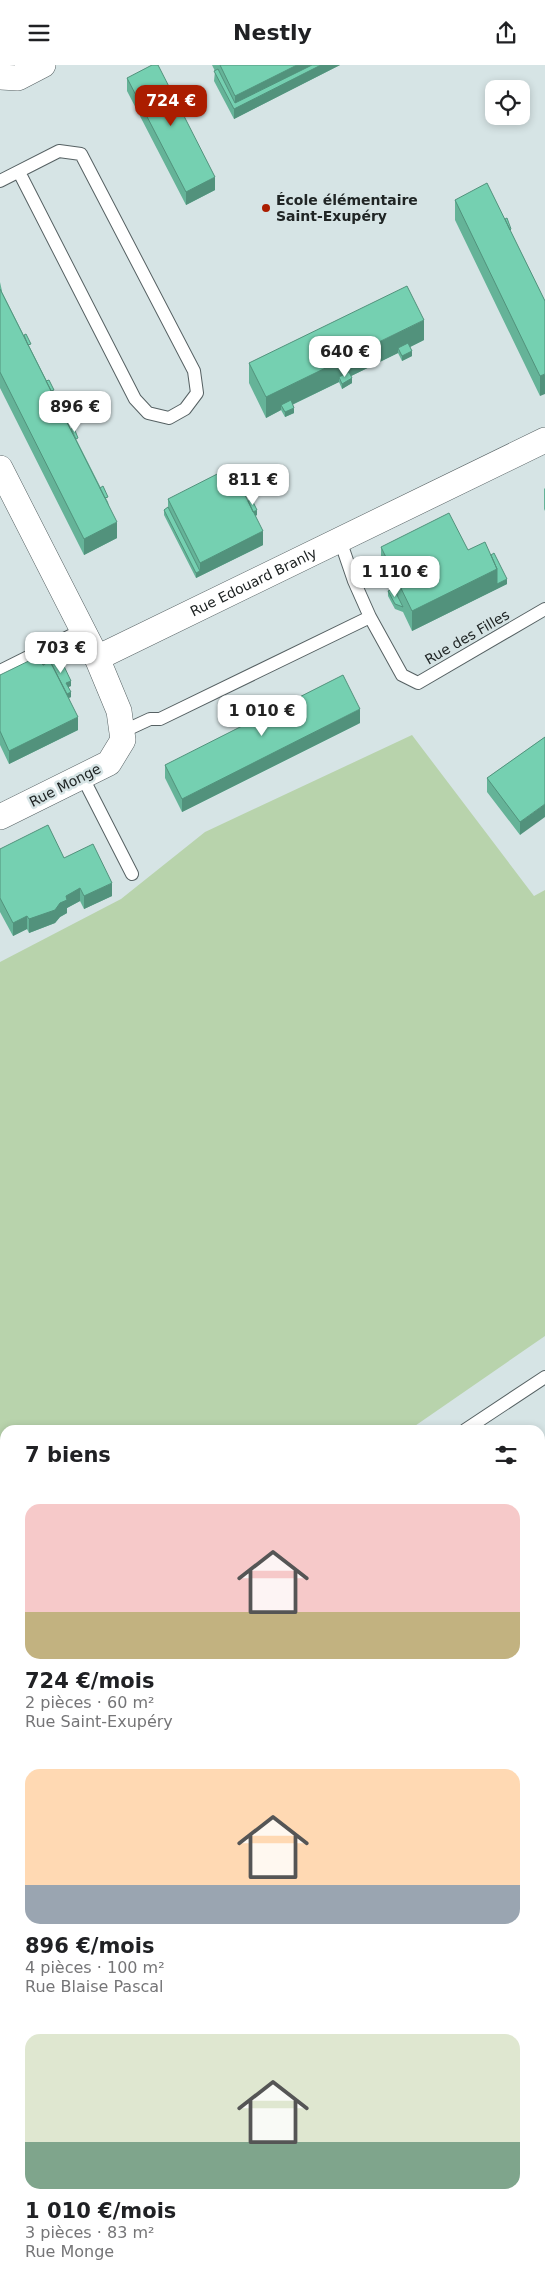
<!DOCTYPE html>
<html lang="fr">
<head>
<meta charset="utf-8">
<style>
  body { margin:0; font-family:"DejaVu Sans",sans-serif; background:#f2f2f2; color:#202124; height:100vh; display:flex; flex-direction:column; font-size:19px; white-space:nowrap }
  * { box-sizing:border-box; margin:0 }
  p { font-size:16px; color:#757577 }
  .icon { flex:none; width:28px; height:28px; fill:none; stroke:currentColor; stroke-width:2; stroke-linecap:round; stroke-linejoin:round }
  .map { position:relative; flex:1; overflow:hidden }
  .drawer { position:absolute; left:0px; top:1360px; width:545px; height:865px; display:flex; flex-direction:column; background:#fff; border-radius:15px 15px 0 0; box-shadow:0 2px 8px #0003 }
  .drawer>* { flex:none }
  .controls { position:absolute; left:485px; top:15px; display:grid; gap:10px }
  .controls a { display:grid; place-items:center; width:45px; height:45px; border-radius:10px; background:#fff; box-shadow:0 2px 8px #0003; font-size:25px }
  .price { position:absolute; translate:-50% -42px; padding:0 11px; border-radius:10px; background:#fff; color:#222; font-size:16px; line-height:32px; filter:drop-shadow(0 1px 2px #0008) }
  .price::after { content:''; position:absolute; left:50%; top:30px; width:15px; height:11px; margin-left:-8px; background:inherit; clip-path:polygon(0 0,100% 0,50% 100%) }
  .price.selected { background:#ab1d00; color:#fff }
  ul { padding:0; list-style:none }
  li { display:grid; align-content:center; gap:10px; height:265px; padding:0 25px }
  li span { display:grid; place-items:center; height:155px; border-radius:15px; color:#555 }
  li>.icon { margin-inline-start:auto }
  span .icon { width:90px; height:90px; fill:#fffc; stroke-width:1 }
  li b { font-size:21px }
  h2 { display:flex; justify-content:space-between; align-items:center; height:60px; padding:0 25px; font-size:21px }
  header { display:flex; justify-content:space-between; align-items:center; height:65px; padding:0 25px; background:#fff; font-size:22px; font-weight:700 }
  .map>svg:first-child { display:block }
  .green { fill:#b8d3ac }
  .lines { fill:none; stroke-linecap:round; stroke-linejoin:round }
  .lane-casing { stroke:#566163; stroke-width:14 }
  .street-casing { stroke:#566163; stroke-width:26 }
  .lane { stroke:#fff; stroke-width:12 }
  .street { stroke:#fff; stroke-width:25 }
  .wall { fill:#65b398 }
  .shaded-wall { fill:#52927c }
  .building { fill:#75d0b1; stroke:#52927c }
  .poi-dot { fill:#ab1d00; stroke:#d6e4e5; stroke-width:2 }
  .labels { text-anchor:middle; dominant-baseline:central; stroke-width:5; stroke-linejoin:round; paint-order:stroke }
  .poi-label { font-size:14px; font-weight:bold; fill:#202525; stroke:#d6e4e5; text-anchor:start }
  .street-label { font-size:14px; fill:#202525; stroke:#d6e4e5 }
</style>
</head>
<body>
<header><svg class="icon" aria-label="menu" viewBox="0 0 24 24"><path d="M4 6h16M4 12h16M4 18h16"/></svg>Nestly<svg class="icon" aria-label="share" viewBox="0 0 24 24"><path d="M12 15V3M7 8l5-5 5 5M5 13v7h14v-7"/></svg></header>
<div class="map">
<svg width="545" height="2225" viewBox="0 0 545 2225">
  <rect width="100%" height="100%" fill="#d6e4e5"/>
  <path class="green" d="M412 670 534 831 545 825V1271L409 1365H5V1610L0 1608V897L121 834 205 767Z"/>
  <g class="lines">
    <defs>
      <path id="lane" d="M0 116 59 86 81 89 194 306 197 328 185 344 169 353 148 348 135 334 19 107
        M340 475 354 516 370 552 402 610 418 618 545 544
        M0 606 82 565
        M122 667 150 654H160L370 552
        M82 711 132 809
        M465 1365 545 1312"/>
      <g id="street">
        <path d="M0 12 18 13 43 0"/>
        <path d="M0 403 97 593 119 646 123 675 109 698 0 752"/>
        <path id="s1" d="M97 593 545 375"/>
      </g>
    </defs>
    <use href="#lane" class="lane-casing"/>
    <use href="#street" class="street-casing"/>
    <use href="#lane" class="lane"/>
    <use href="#street" class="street"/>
  </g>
  <path class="wall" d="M212 0H340L234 54 214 16 215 6Z
    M127 13 215 125 186 140 127 26Z
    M455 135 511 167 545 236 540 331 455 155Z
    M0 217 2 226V227L108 437 117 473 84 490 0 323Z
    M424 275 410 282 412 291 402 296 398 288 351 311 352 318 342 324 339 317 292 340 294 348 285 352 281 345 266 353 249 318V298Z
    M545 423V446L544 444V424Z
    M168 434 248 436 257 450 255 451 263 480 196 513 164 450V445L168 442Z
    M381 482 468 485 491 490 507 519 412 566 403 547 395 544 388 531V526L392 524 381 502Z
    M42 598 56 599 71 621 68 622 71 632 69 633 78 665 9 699 0 680V610Z
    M360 658 182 747 165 713V700Z
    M545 672 520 770 487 727V713Z
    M0 784 64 793 112 831 84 844 80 836 67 843V848L60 852 55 858 29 868 27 864 13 871 0 847Z"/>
  <path class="shaded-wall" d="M297 0H340L234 54V44H235V31Z
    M215 112V125L186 140V127Z
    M424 255V275L400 287 398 283V288L341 316 339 312V317L283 344 281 340V345L266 353V332Z
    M412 286V291L402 296V291Z
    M545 309V329L540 331V311Z
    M352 313V318L342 324V319Z
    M294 343V348L285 352V347Z
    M257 445V450L250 454V449Z
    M117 457V473L84 490V474Z
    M263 466V480L200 511V498Z
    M497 504V524L412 566V546Z
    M200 506V511L196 513V508Z
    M507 514V519L497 524V519Z
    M71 616V621L66 623V618Z
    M71 627V632L63 635V630Z
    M360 644V658L182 747V734Z
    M78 652V665L9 699V686Z
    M545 739V752L520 770V757Z
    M112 818V831L84 844V831Z
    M80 823V836L67 843V848L60 852 55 858 29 868V854L66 831Z
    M27 851V864L13 871V858Z"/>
  <path class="building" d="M152 0H158L215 112 186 127 127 13Z
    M220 0H297L235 31Z
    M312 0H321L234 44 214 6 218 4 235 38Z
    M487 118 545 236V309L540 311 455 135Z
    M507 153 511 164 510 165 505 154Z
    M407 221 424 255 266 332 249 298Z
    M0 224 117 457 84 474 0 307Z
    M26 269 31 279 28 280 24 270Z
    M408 278 412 286 402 291 398 283Z
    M349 307 352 313 342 319 339 312Z
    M49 315 54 325 51 326 46 316Z
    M291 335 294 343 285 347 281 340Z
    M74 363 78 373 76 374 71 364Z
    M231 402 263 466 200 498 168 434Z
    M103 421 108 432 105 433 100 423Z
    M252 435 257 445 253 447 248 436Z
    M168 442 200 506 196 508 164 445Z
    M449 448 468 485 485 477 497 504 412 546 381 482Z
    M494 488 507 514 497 519V504L491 490Z
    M394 524 403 542 395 539 388 526Z
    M39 591 43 600 50 596 78 652 9 686 0 666V610Z
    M53 592 56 599 62 597 71 616 66 618 71 627 67 629 50 596 43 600 42 598Z
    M343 610 360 644 182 734 165 700Z
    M545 672V739L520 757 487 713Z
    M48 760 64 793 93 779 112 818 84 831 80 823 66 831 67 835 60 838 55 845 29 854 27 851 13 858 0 833V784Z"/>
  <circle class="poi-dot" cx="266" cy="143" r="5"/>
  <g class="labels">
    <g class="poi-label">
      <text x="276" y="135">École élémentaire<tspan x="276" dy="16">Saint-Exupéry</tspan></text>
    </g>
    <g class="street-label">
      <text stroke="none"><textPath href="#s1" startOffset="174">Rue Edouard Branly</textPath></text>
      <text transform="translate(467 572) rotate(-30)">Rue des Filles</text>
      <text transform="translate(65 720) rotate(-27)">Rue Monge</text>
    </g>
  </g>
</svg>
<div class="controls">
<a><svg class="icon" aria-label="locate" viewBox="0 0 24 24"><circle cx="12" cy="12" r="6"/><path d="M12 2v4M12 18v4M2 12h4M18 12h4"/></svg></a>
</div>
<b class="price selected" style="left:171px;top:62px">724 €</b>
<b class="price" style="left:345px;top:313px">640 €</b>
<b class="price" style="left:75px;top:368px">896 €</b>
<b class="price" style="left:253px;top:441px">811 €</b>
<b class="price" style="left:395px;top:533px">1 110 €</b>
<b class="price" style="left:61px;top:609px">703 €</b>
<b class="price" style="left:262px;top:672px">1 010 €</b>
<section class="drawer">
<h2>7 biens<svg class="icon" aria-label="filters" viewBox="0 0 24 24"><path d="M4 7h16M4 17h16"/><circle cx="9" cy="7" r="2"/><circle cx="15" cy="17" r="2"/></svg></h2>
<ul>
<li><span style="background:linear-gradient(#f6c9c9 70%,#c2b280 0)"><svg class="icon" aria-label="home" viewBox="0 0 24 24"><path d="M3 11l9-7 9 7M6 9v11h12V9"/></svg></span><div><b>724 €/mois</b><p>2 pièces · 60 m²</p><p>Rue Saint-Exupéry</p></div></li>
<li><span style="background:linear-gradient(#ffd9b3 75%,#9aa5b1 0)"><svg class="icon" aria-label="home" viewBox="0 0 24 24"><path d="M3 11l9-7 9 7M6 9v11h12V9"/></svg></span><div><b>896 €/mois</b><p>4 pièces · 100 m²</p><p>Rue Blaise Pascal</p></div></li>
<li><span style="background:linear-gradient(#dfe7d0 70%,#7fa58c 0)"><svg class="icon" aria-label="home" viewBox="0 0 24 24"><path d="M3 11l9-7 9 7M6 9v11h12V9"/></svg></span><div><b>1 010 €/mois</b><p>3 pièces · 83 m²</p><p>Rue Monge</p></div></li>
</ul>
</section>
</div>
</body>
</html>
